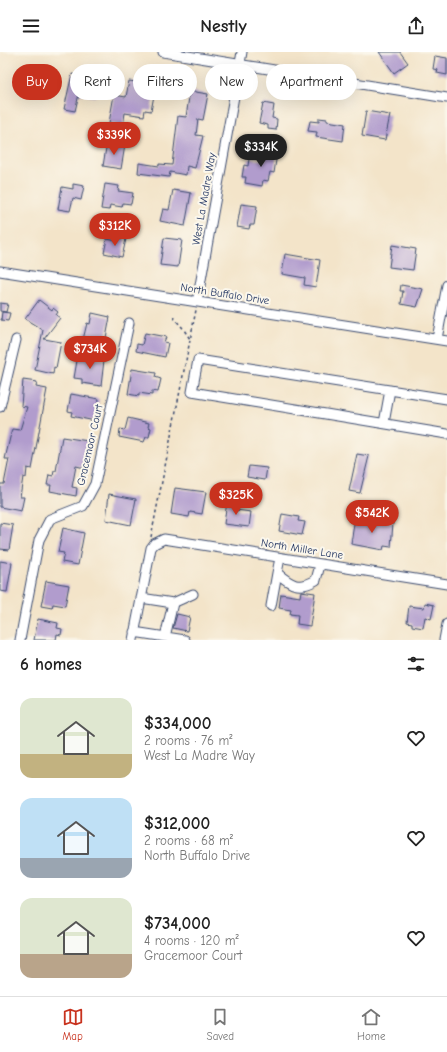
<!DOCTYPE html>
<html lang="en">
<head>
<meta charset="utf-8">
<style>
  body { margin:0; font-family:"Comic Neue",sans-serif; background:#f6f6f6; color:#222; height:100vh; display:flex; flex-direction:column; font-size:15px; white-space:nowrap }
  * { box-sizing:border-box; margin:0 }
  p { font-size:13px; color:#767676 }
  .icon { flex:none; width:22px; height:22px; fill:none; stroke:currentColor; stroke-width:2; stroke-linecap:round; stroke-linejoin:round }
  .map { position:relative; height:588px; overflow:hidden }
  .drawer { display:flex; flex-direction:column; background:#fff; flex:1 }
  .drawer>* { flex:none }
  .banner { position:absolute; left:12px; top:12px; width:423px; height:36px; display:flex; gap:8px }
  .price { position:absolute; translate:-50% -34px; padding:0 9px; border-radius:14px; background:#c8321e; color:#fff; font-size:13px; line-height:26px; filter:drop-shadow(0 1px 2px #0008) }
  .price::after { content:''; position:absolute; left:50%; top:24px; width:12px; height:9px; margin-left:-6px; background:inherit; clip-path:polygon(0 0,100% 0,50% 100%) }
  .price.active { background:#222; color:#fff }
  ul { padding:0; list-style:none }
  li { display:flex; align-items:center; gap:12px; height:100px; padding:0 20px }
  li span { display:grid; place-items:center; flex:none; width:112px; height:80px; border-radius:12px; color:#555 }
  li>.icon { margin-inline-start:auto }
  span .icon { width:48px; height:48px; fill:#fffc; stroke-width:1 }
  li b { font-size:17px }
  h2 { display:flex; justify-content:space-between; align-items:center; height:48px; padding:0 20px; font-size:17px }
  .chip { padding:0 14px; border-radius:18px; background:#fff; box-shadow:0 4px 16px #0002; font-size:14px; line-height:36px }
  .chip.active { background:#c8321e; color:#fff }
  header { display:flex; justify-content:space-between; align-items:center; height:52px; padding:0 20px; background:#fff; font-size:18px; font-weight:800 }
  .tab-bar { display:flex; justify-content:space-around; align-items:center; height:56px; border-top:1px solid #e0e0e0; background:#fff; font-size:11px; color:#767676 }
  .tab-bar a { display:grid; justify-items:center; gap:2px }
  .tab-bar .active { color:#c8321e }
  .map>svg:first-child { display:block }
  .building { fill:#b19ccd }
  .lines { fill:none; stroke-linecap:round; stroke-linejoin:round }
  .minor-casing { stroke:#3b4a6e; stroke-width:11 }
  .path { stroke:#3b4a6e; stroke-width:1.5; stroke-dasharray:3 3; stroke-linecap:butt }
  .minor { stroke:#fff; stroke-width:9 }
  .labels { text-anchor:middle; dominant-baseline:central; stroke-width:4; stroke-linejoin:round; paint-order:stroke }
  .street-label { font-size:11px; fill:#1b2f5e; stroke:#fbf7ec }
</style>
</head>
<body>
<header><svg class="icon" aria-label="menu" viewBox="0 0 24 24"><path d="M4 6h16M4 12h16M4 18h16"/></svg>Nestly<svg class="icon" aria-label="share" viewBox="0 0 24 24"><path d="M12 15V3M7 8l5-5 5 5M5 13v7h14v-7"/></svg></header>
<div class="map">
<svg width="447" height="588" viewBox="0 0 447 588">
  <rect width="100%" height="100%" fill="#fbf7ec"/>
  <filter id="ink" filterUnits="userSpaceOnUse"><feTurbulence type="fractalNoise" baseFrequency=".025" numOctaves="2"/><feDisplacementMap in="SourceGraphic" scale="8" xChannelSelector="R" yChannelSelector="G"/><feConvolveMatrix kernelMatrix="1 2 1 2 8 2 1 2 1" color-interpolation-filters="sRGB"/></filter>
  <filter id="wash" filterUnits="userSpaceOnUse"><feTurbulence type="fractalNoise" baseFrequency=".012" numOctaves="4" result="noise"/><feDisplacementMap in="SourceGraphic" scale="16" xChannelSelector="R" yChannelSelector="G"/><feGaussianBlur stdDeviation="0.9" result="paint"/><feColorMatrix in="noise" values="0 0 0 0 0 0 0 0 0 0 0 0 0 0 0 0 0 1.4 0 .05"/><feComposite in="paint" operator="in"/></filter>
  <g filter="url(#wash)">
    <rect width="100%" height="100%" fill="#f3e4c9"/>
    <g id="blocks">
      <path class="building" d="M379 0H400L408 11 394 21Z
        M435 4 447 6V23L437 21 438 18 433 17Z
        M72 22 105 29 103 36 97 35 95 45 79 42 75 59 64 57Z
        M129 29 156 33 151 59 145 58 144 64 125 61 123 74 109 71 114 43 126 45Z
        M190 39 208 42 203 68 198 67 196 83 203 84 195 116 187 114 186 123 170 120 169 125 138 121 139 111 159 114V112L172 113 178 64 186 65Z
        M263 51 274 53 272 66 277 67 276 78 268 77V73L259 71Z
        M366 59 390 63 385 88 362 84Z
        M319 66 327 67V69L345 72 343 89 316 85 317 80 308 79 310 69 319 70Z
        M107 90 125 93 121 117 103 114Z
        M268 94 278 95 274 121 270 120 268 129 263 128 262 134 245 131 246 125H242L244 113 248 114 249 107 265 108Z
        M73 132 84 134 81 148 73 146 70 159 58 157 62 135 73 137Z
        M105 132 119 134 118 139 133 141 131 152 123 151 122 155 110 153 109 158 101 157Z
        M173 138 191 141 185 174 160 169 163 157 169 158Z
        M241 152 257 154 254 173H250L249 177 237 175Z
        M118 186 126 187 122 205 104 201 107 187 117 189Z
        M164 186 182 188 178 215 160 213Z
        M392 193 416 197 413 218 389 215Z
        M285 202 320 208 316 235 304 233 305 226 282 222Z
        M401 233 423 237 417 255 401 252 403 239H400Z
        M39 248 52 258 53 256 58 260 56 263 60 266 44 287 61 290 56 316 54 315 53 322 35 318 43 278 25 267Z
        M0 251 8 252 6 260 0 259Z
        M2 260 10 261 8 269 1 268Z
        M92 261 110 265 105 291 102 290 100 296 82 292 87 271 90 272Z
        M145 281 166 285 164 290 168 291 165 305 136 299 137 292 142 293Z
        M78 303 104 308 101 334 82 331V327L74 326Z
        M132 317 156 321 155 325 161 327 158 340 152 339V343L139 341V344L128 342Z
        M23 328 37 330 36 335 47 337 32 417 27 416 26 426 23 425 20 445H24L21 459 0 455V432H4L9 407H5L12 377 20 378 27 355 21 354Z
        M71 342 99 347 95 369 71 364 72 360 68 359Z
        M128 366 149 371 148 375 151 376 149 385H146L144 390 119 385 120 377 125 378Z
        M62 385 88 389 85 416 76 414 72 435 77 436 76 444 50 439 51 433H47L49 423 53 424 54 419H56Z
        M357 402 369 404 360 441 349 439Z
        M249 414 267 416 265 428 247 425Z
        M175 436 206 440 202 462 190 460 189 465 171 462Z
        M109 442 136 447 131 473 106 468Z
        M227 449 237 451 236 458 251 460 249 475 224 472Z
        M282 462 299 465 298 469 305 470 302 483 279 479Z
        M355 465 393 471 391 495 384 494 383 498 351 492Z
        M0 471 13 473 9 498 0 497Z
        M63 476 84 481 78 513 62 510 64 501 58 500Z
        M0 509 12 511 7 540 0 539Z
        M46 529 69 533 65 554 53 552 52 556 41 554Z
        M301 539 315 541 310 574 297 572 298 563 290 562 291 558 279 556 281 542 300 545Z
        M425 551 434 553 431 567 425 565 423 576 412 574V571L407 570 409 554 424 556Z
        M177 562 190 565 187 579 173 576Z
        M38 567 58 571 57 576 62 577 61 583 57 582 56 588H34Z"/>
    </g>
  </g>
  <g filter="url(#ink)">
    <use href="#blocks" fill-opacity="0" stroke="#3b4a6e" stroke-width="1"/>
    <g class="lines">
      <defs>
        <path id="minor" d="M163 0 447 46
          M0 219 447 289
          M197 250 242 0
          M437 287 447 233
          M447 347 198 308 192 340 447 382
          M0 355 16 288
          M384 371 390 338
          M280 506 277 521C291 533 299 538 316 528L320 513
          M141 546 173 551 165 585
          M173 551 193 542
          M271 554 277 521
          M134 580 185 588
          M20 588 39 488 50 467 83 454 95 432 129 271
          M133 588 151 496 154 492 164 487 447 532
          M444 588 447 572"/>
      </defs>
      <use href="#minor" class="minor-casing"/>
      <path class="path" d="M173 265 182 275 190 287
        M151 485 196 258"/>
      <use href="#minor" class="minor"/>
    </g>
  </g>
  <g class="labels">
    <g class="street-label">
      <text transform="translate(204 147) rotate(-80)">West La Madre Way</text>
      <text transform="translate(225 242) rotate(9)">North Buffalo Drive</text>
      <text transform="translate(90 393) rotate(-77)">Gracemoor Court</text>
      <text transform="translate(302 497) rotate(9)">North Miller Lane</text>
    </g>
  </g>
</svg>
<b class="price" style="left:114px;top:104px">$339K</b>
<b class="price active" style="left:261px;top:116px">$334K</b>
<b class="price" style="left:115px;top:195px">$312K</b>
<b class="price" style="left:90px;top:318px">$734K</b>
<b class="price" style="left:236px;top:464px">$325K</b>
<b class="price" style="left:372px;top:482px">$542K</b>
<div class="banner">
<a class="chip active">Buy</a>
<a class="chip">Rent</a>
<a class="chip">Filters</a>
<a class="chip">New</a>
<a class="chip">Apartment</a>
</div>
</div>
<section class="drawer">
<h2>6 homes<svg class="icon" aria-label="filters" viewBox="0 0 24 24"><path d="M4 7h16M4 17h16"/><circle cx="9" cy="7" r="2"/><circle cx="15" cy="17" r="2"/></svg></h2>
<ul>
<li><span style="background:linear-gradient(#dfe7d0 70%,#c2b280 0)"><svg class="icon" aria-label="home" viewBox="0 0 24 24"><path d="M3 11l9-7 9 7M6 9v11h12V9"/></svg></span><div><b>$334,000</b><p>2 rooms · 76 m²</p><p>West La Madre Way</p></div><svg class="icon" aria-label="heart" viewBox="0 0 24 24"><path d="M12 20l-8-8c-3-5 5-10 8-4 3-6 11-1 8 4z"/></svg></li>
<li><span style="background:linear-gradient(#bfe0f5 75%,#9aa5b1 0)"><svg class="icon" aria-label="home" viewBox="0 0 24 24"><path d="M3 11l9-7 9 7M6 9v11h12V9"/></svg></span><div><b>$312,000</b><p>2 rooms · 68 m²</p><p>North Buffalo Drive</p></div><svg class="icon" aria-label="heart" viewBox="0 0 24 24"><path d="M12 20l-8-8c-3-5 5-10 8-4 3-6 11-1 8 4z"/></svg></li>
<li><span style="background:linear-gradient(#dfe7d0 70%,#b9a48a 0)"><svg class="icon" aria-label="home" viewBox="0 0 24 24"><path d="M3 11l9-7 9 7M6 9v11h12V9"/></svg></span><div><b>$734,000</b><p>4 rooms · 120 m²</p><p>Gracemoor Court</p></div><svg class="icon" aria-label="heart" viewBox="0 0 24 24"><path d="M12 20l-8-8c-3-5 5-10 8-4 3-6 11-1 8 4z"/></svg></li>
</ul>
</section>
<nav class="tab-bar">
<a class="active"><svg class="icon" aria-label="map" viewBox="0 0 24 24"><path d="M3 6l6-2 6 2 6-2v14l-6 2-6-2-6 2zM9 4v14M15 6v14"/></svg>Map</a>
<a><svg class="icon" aria-label="saved" viewBox="0 0 24 24"><path d="M7 4h10v16l-5-4-5 4z"/></svg>Saved</a>
<a><svg class="icon" aria-label="home" viewBox="0 0 24 24"><path d="M3 11l9-7 9 7M6 9v11h12V9"/></svg>Home</a>
</nav>
</body>
</html>
